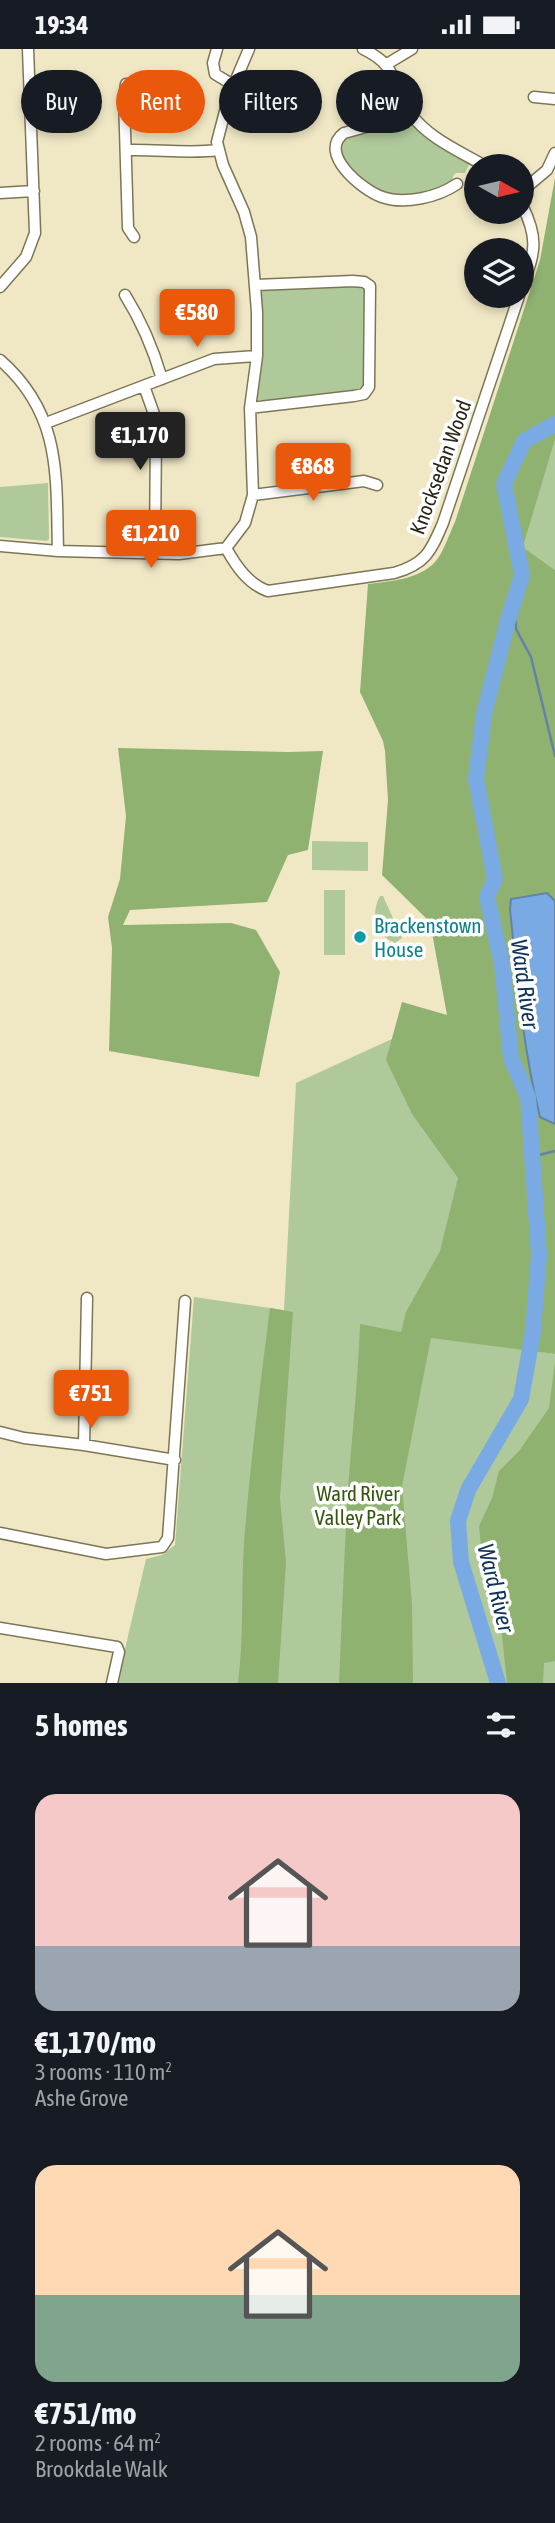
<!DOCTYPE html>
<html lang="en">
<head>
<meta charset="utf-8">
<style>
  body { margin:0; font-family:"Asap Condensed",sans-serif; background:#242831; color:#f1f3f6; height:100vh; display:flex; flex-direction:column; font-size:26px; white-space:nowrap }
  * { box-sizing:border-box; margin:0 }
  p { font-size:23px; color:#9ea1a6 }
  .icon { flex:none; width:38px; height:38px; fill:none; stroke:currentColor; stroke-width:2; stroke-linecap:round; stroke-linejoin:round }
  .map { position:relative; height:1634px; overflow:hidden }
  .details { display:flex; flex-direction:column; background:#171b24; flex:1 }
  .details>* { flex:none }
  .banner { position:absolute; left:21px; top:21px; width:514px; height:63px; display:flex; gap:14px }
  .needle { width:46px; rotate:98deg }
  .fabs { position:absolute; left:464px; top:105px; display:grid; gap:14px }
  .fabs a { display:grid; place-items:center; width:70px; height:70px; border-radius:50%; background:#171b24; box-shadow:0 4px 10px #0003; font-size:35px }
  .price { position:absolute; translate:-50% -60px; padding:0 16px; border-radius:7px; background:#ea580c; color:#fff; font-size:23px; line-height:46px; filter:drop-shadow(0 2px 4px #0008) }
  .price::after { content:''; position:absolute; left:50%; top:42px; width:21px; height:16px; margin-left:-10px; background:inherit; clip-path:polygon(0 0,100% 0,50% 100%) }
  .price.selected { background:#222; color:#fff }
  ul { padding:0; list-style:none }
  li { display:grid; align-content:center; gap:14px; height:371px; padding:0 35px }
  li span { display:grid; place-items:center; height:217px; border-radius:21px; color:#555 }
  li>.icon { margin-inline-start:auto }
  span .icon { width:126px; height:126px; fill:#fffc; stroke-width:1 }
  li b { font-size:30px }
  h2 { display:flex; justify-content:space-between; align-items:center; height:84px; padding:0 35px; font-size:30px }
  .pill { padding:0 24px; border-radius:32px; background:#171b24; box-shadow:0 4px 10px #0003; font-size:24px; line-height:63px }
  .pill.selected { background:#ea580c; color:#fff }
  .status { display:flex; justify-content:space-between; align-items:center; height:49px; padding:0 35px; background:#171b24; direction:ltr }
  .status svg { height:19px; fill:currentColor }
  .map>svg:first-child { display:block }
  .green { fill:#b0c99b }
  .forest { fill:#8fb271 }
  .water { fill:#7aaae3; stroke:#6283a7; stroke-width:2 }
  .lines { fill:none; stroke-linecap:round; stroke-linejoin:round }
  .stream { stroke:#6283a7; stroke-width:2.5 }
  .river { stroke:#7aaae3; stroke-width:16 }
  .minor-casing { stroke:#7d7656; stroke-width:13 }
  .minor { stroke:#fff; stroke-width:10 }
  .culture-dot { fill:#0f9aa8; stroke:#fff; stroke-width:2.5 }
  .labels { text-anchor:middle; dominant-baseline:central; stroke-width:7; stroke-linejoin:round; paint-order:stroke }
  .street-label { font-size:21px; fill:#2a271a; stroke:#fff }
  .culture-label { font-size:21px; fill:#0d838f; stroke:#fff; text-anchor:start }
  .park-label { font-size:21px; fill:#36550f; stroke:#fff }
  .water-label { font-size:23px; font-style:italic; fill:#123459; stroke:#fff }
</style>
</head>
<body>
<div class="status"><b>19:34</b><svg viewBox="0 0 49 12"><path d="M0 12V9h3v3zM5 12V6h3v6zM10 12V3h3v9zM15 12V0h3v12zM26 1h20v11H26zM47 4h2v5h-2z"/></svg></div>
<div class="map">
<svg width="555" height="1634" viewBox="0 0 555 1634">
  <rect width="100%" height="100%" fill="#f0e8c5"/>
  <path class="green" d="M407 71 470 113 465 124H456L453 127V136C436 140 417 148 400 147 388 145 374 141 364 134 352 125 329 98 349 86 361 80 392 75 407 71Z
    M362 237 365 241 364 335 361 340 267 353 256 350 261 242 264 239Z
    M555 387V521L523 498Z
    M48 434 49 490 47 492 0 488V438Z
    M312 792 368 793V822L312 821Z
    M324 841H345V906H324Z
    M380 847H383L402 889 395 894C375 886 370 866 380 847Z
    M394 989 460 1132 431 1288 555 1305V1634H117L146 1510 162 1506 175 1496 194 1248 284 1261 296 1034Z"/>
  <path class="forest" d="M555 129V390L523 498 555 521V1305L431 1289 402 1437 412 1555 413 1634H339C342 1570 344 1505 348 1441 352 1386 358 1331 360 1275L401 1283 406 1263 440 1202 458 1129 412 1065 386 1011 402 953 447 966 430 873 382 826 388 751 385 702 383 692 360 643 368 535C390 532 418 531 435 513 444 503 449 485 455 473L540 211Z
    M118 699 288 703 323 702 308 801 288 806 267 853 130 861 123 876 231 874 256 881 280 923 259 1028 109 1002 112 899 108 868 120 830 126 767Z
    M270 1259 293 1263 280 1449 286 1514 278 1634H238C244 1588 241 1541 244 1494 250 1415 260 1337 270 1259Z
    M555 1313V1612L544 1614 543 1634H507L501 1577 485 1541 479 1477 492 1449 499 1422 519 1402 549 1359Z"/>
  <path class="water" d="M547 844 555 852V1075L540 1068C523 1000 517 930 510 860L511 850Z"/>
  <g class="lines">
    <path class="stream" d="M514 553 516 580 531 608 555 707
      M531 1108 555 1102"/>
    <path class="river" d="M498 1634 461 1513 458 1472 468 1441 521 1350 533 1283 539 1206 528 1048 511 1009 502 915 487 848 495 830 476 730 484 665 508 571 522 526 504 435 524 392 555 375"/>
    <defs>
      <path id="minor" d="M217 0 213 14 215 25 233 36
        M363 0C401 18 390 36 410 64 428 89 459 102 485 117
        M387 15 412 0
        M126 35 124 49 128 179 134 188
        M534 48 555 50
        M409 63 395 70 344 84C317 104 362 141 382 148 405 156 438 148 457 135
        M127 101C157 100 189 105 218 101
        M522 142 547 121 555 104
        M0 144 34 142
        M522 156C540 192 534 204 522 240
        M472 233 476 234
        M0 238 26 208 35 184 28 0
        M125 246C142 273 153 299 162 330
        M0 311C62 365 56 427 58 502L179 505 226 499
        M144 337 154 365 156 378 155 505
        M250 359 354 347 364 345 369 338 370 237 364 233 353 232 256 236
        M46 374 214 310 257 307
        M253 446 364 432 377 436
        M0 497 58 502
        M226 499 245 474 253 446 250 359 257 307V263L251 188 244 163 223 116 217 93 229 47 249 0
        M226 499C236 517 248 535 268 542L394 524C426 515 431 502 443 474L519 247
        M0 1383 24 1389 84 1396 175 1411
        M84 1396 87 1249
        M0 1484 106 1505 162 1498 168 1489 185 1252
        M0 1579 117 1598 119 1603 112 1634"/>
    </defs>
    <use href="#minor" class="minor-casing"/>
    <use href="#minor" class="minor"/>
  </g>
  <circle class="culture-dot" cx="360" cy="888" r="7"/>
  <g class="labels">
    <g class="street-label">
      <text transform="translate(440 418) rotate(-70)">Knocksedan Wood</text>
    </g>
    <g class="culture-label">
      <text x="374" y="876">Brackenstown<tspan x="374" dy="24">House</tspan></text>
    </g>
    <g class="park-label">
      <text x="358" y="1444">Ward River<tspan x="358" dy="24">Valley Park</tspan></text>
    </g>
    <g class="water-label">
      <text transform="translate(525 935) rotate(82)">Ward River</text>
      <text transform="translate(496 1539) rotate(76)">Ward River</text>
    </g>
  </g>
</svg>
<div class="fabs">
<a><svg class="needle" viewBox="-14 -14 28 28"><path d="M0-13l5 13h-10z" fill="#e53935"/><path d="M0 13l5-13h-10z" fill="#9ea1a6"/></svg></a>
<a><svg class="icon" aria-label="layers" viewBox="0 0 24 24"><path d="M12 4l9 5-9 5-9-5zM3 14l9 5 9-5"/></svg></a>
</div>
<b class="price" style="left:197px;top:300px">€580</b>
<b class="price selected" style="left:140px;top:423px">€1,170</b>
<b class="price" style="left:313px;top:454px">€868</b>
<b class="price" style="left:151px;top:521px">€1,210</b>
<b class="price" style="left:91px;top:1381px">€751</b>
<div class="banner">
<a class="pill">Buy</a>
<a class="pill selected">Rent</a>
<a class="pill">Filters</a>
<a class="pill">New</a>
</div>
</div>
<section class="details">
<h2>5 homes<svg class="icon" aria-label="filters" viewBox="0 0 24 24"><path d="M4 7h16M4 17h16"/><circle cx="9" cy="7" r="2"/><circle cx="15" cy="17" r="2"/></svg></h2>
<ul>
<li><span style="background:linear-gradient(#f6c9c9 70%,#9aa5b1 0)"><svg class="icon" aria-label="home" viewBox="0 0 24 24"><path d="M3 11l9-7 9 7M6 9v11h12V9"/></svg></span><div><b>€1,170/mo</b><p>3 rooms · 110 m²</p><p>Ashe Grove</p></div></li>
<li><span style="background:linear-gradient(#ffd9b3 60%,#7fa58c 0)"><svg class="icon" aria-label="home" viewBox="0 0 24 24"><path d="M3 11l9-7 9 7M6 9v11h12V9"/></svg></span><div><b>€751/mo</b><p>2 rooms · 64 m²</p><p>Brookdale Walk</p></div></li>
</ul>
</section>
</body>
</html>
